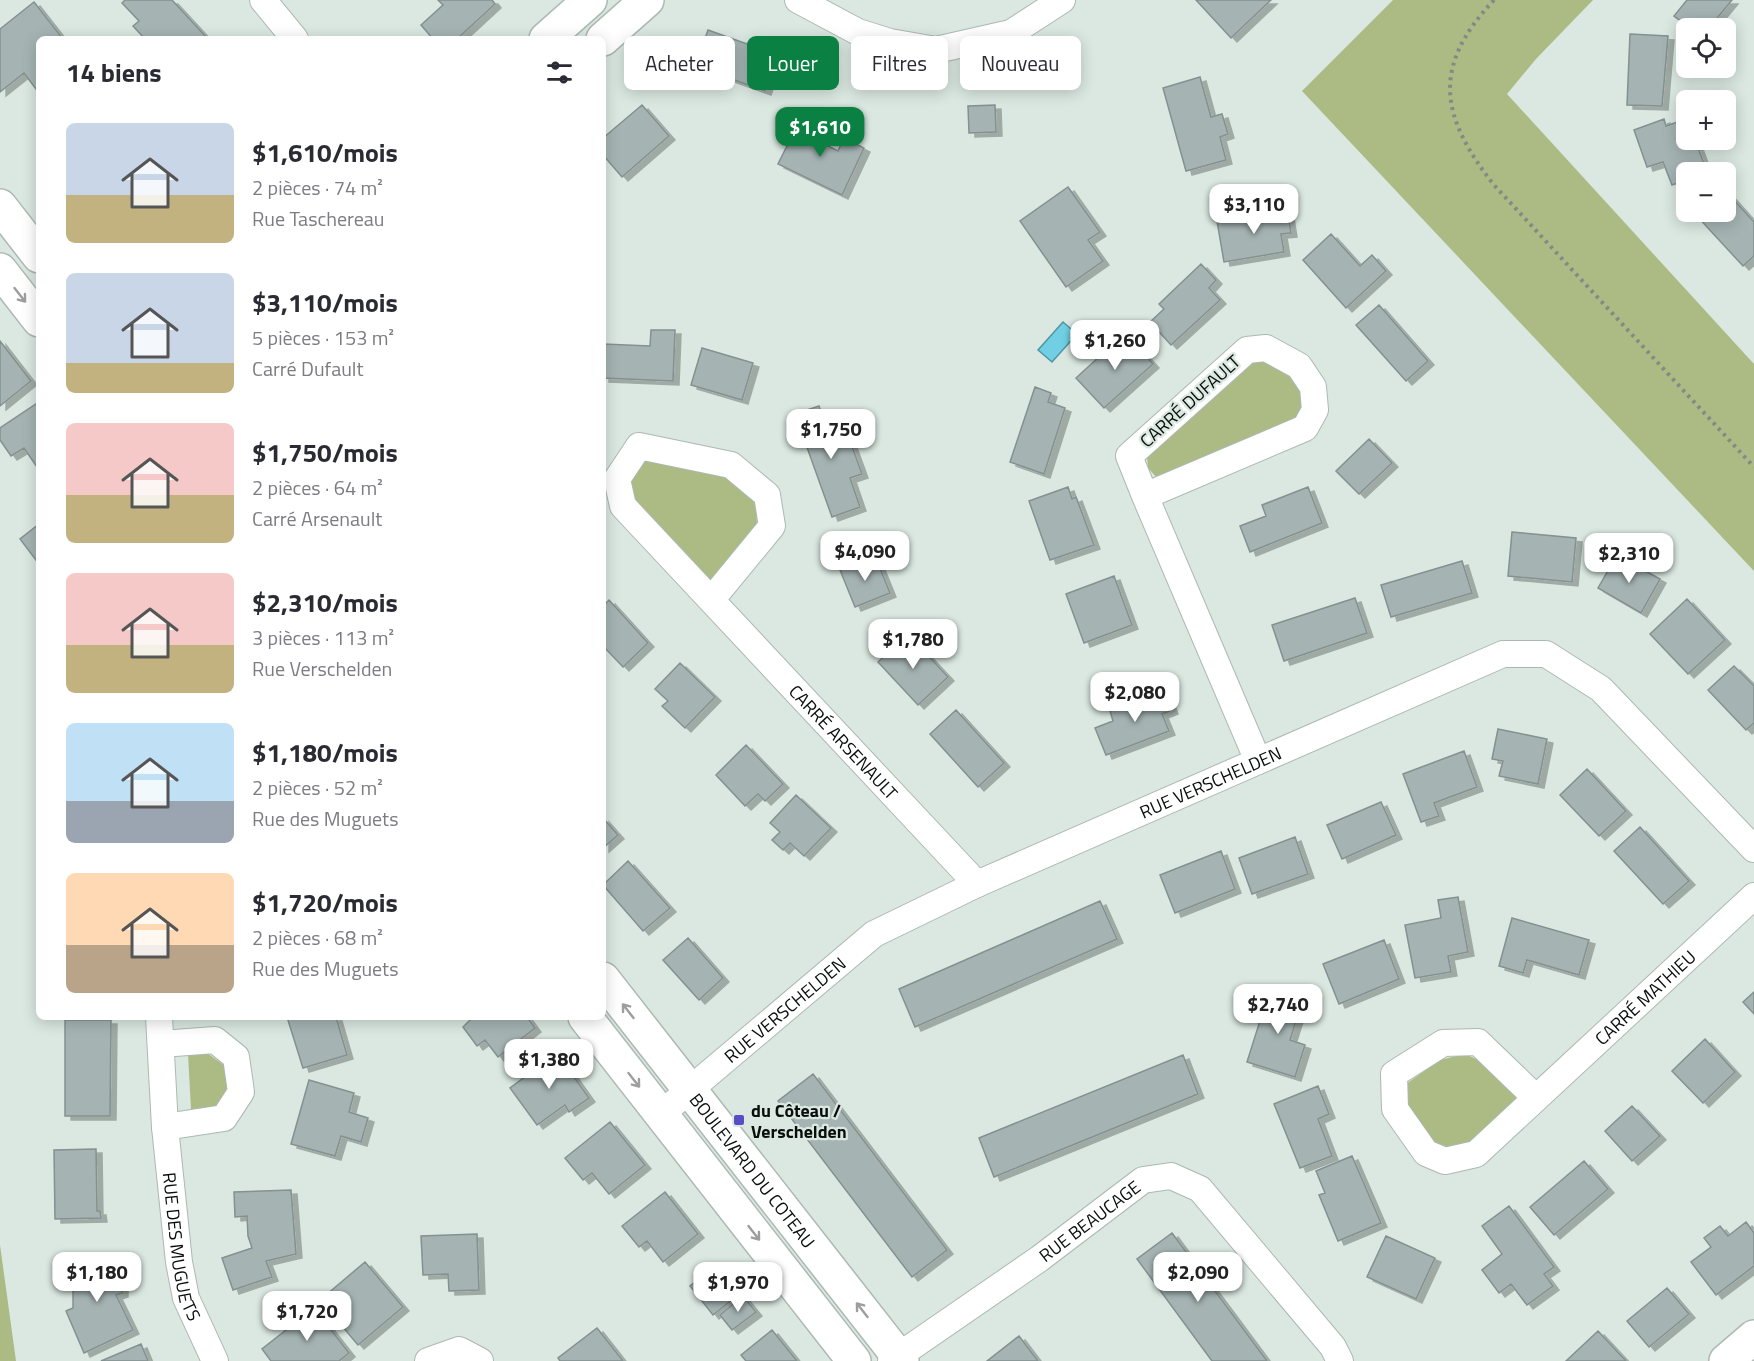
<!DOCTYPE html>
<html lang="fr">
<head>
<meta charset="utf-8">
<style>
  body { margin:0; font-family:"Titillium Web",sans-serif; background:#f7f7f7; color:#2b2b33; height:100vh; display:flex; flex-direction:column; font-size:22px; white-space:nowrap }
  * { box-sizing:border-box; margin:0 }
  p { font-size:20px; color:#7c7c81 }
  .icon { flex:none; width:33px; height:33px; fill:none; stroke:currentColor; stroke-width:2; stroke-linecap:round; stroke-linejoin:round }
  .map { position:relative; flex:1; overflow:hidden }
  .drawer { position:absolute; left:36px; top:36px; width:570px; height:984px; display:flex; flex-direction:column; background:#fff; border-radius:9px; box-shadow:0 3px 15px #0003 }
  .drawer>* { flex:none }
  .banner { position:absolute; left:624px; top:36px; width:570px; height:54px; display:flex; gap:12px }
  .fabs { position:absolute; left:1676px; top:18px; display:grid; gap:12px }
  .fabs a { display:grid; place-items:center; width:60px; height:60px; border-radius:9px; background:#fff; box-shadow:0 3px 15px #0003; font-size:30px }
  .price { position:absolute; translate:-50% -51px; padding:0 14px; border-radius:12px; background:#fff; color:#222; font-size:20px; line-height:39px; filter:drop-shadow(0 2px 3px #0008) }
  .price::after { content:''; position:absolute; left:50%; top:36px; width:18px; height:14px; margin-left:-9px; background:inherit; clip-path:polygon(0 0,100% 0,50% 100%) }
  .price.current { background:#0b8043; color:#fff }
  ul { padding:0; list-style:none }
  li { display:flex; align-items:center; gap:18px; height:150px; padding:0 30px }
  li span { display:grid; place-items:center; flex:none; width:168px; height:120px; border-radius:9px; color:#555 }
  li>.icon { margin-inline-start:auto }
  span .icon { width:72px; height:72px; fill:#fffc; stroke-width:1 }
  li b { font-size:26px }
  h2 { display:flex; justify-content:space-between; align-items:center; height:72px; padding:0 30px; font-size:26px }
  .tag { padding:0 21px; border-radius:9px; background:#fff; box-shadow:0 3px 15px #0003; font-size:21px; line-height:54px }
  .tag.current { background:#0b8043; color:#fff }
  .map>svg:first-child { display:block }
  .green { fill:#acba83 }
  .water { fill:#70cfe3; stroke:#5195a2; stroke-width:1.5 }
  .building { fill:#a5b4b3; stroke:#839190; stroke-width:1.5; filter:url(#shadow) }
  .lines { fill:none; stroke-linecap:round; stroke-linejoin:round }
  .minor-casing { stroke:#acb9b3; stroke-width:28 }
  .tertiary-casing { stroke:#acb9b3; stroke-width:36 }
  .path { stroke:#818b86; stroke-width:4; stroke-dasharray:3 4.5; stroke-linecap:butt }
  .minor { stroke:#fff; stroke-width:26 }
  .tertiary { stroke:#fff; stroke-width:33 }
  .oneway { stroke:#9d9e9d }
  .poi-dot { fill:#594dc5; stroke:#dae8e1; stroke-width:2 }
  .labels { text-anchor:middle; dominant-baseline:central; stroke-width:4.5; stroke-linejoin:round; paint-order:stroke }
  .street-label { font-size:18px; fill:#090d0b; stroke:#dae8e1 }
  .poi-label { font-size:18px; font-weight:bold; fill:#090d0b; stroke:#dae8e1; text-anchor:start }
</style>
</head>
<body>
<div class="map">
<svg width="1754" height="1361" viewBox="0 0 1754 1361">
  <defs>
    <filter id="shadow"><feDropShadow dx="6" dy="4" stdDeviation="0" flood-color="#0004"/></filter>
  </defs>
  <rect width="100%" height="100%" fill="#dae8e1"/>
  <path class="green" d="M1393 0H1593L1536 59 1507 94 1754 364V571L1302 91Z
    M1263 355C1295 374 1300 376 1304 414L1295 427 1159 480 1148 468 1147 455 1250 357Z
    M641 455 724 472 756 499 757 527 710 586 628 501 626 480Z
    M207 1053 225 1066 227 1089 217 1108 191 1109 188 1054Z
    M1465 1054 1487 1064 1520 1096 1474 1142 1445 1153 1430 1144 1407 1110 1406 1084 1440 1060Z
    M0 1245 16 1361H0Z"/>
  <path class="water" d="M1063 322 1077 334 1052 362 1038 350Z"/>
  <path class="building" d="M125 0H172L208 39H145L133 26 139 21 122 3Z
    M438 0H492L495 4 457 39H433L421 25 443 5Z
    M1196 0H1271L1231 38Z
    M1687 0H1732L1709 28H1690L1674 16Z
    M34 2 63 39H39V93L24 73 0 92V29Z
    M708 30 778 55 765 91 695 66Z
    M1630 34 1668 36 1662 106 1627 105Z
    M1200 77 1211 117 1222 114 1228 134 1220 137 1226 160 1186 171 1163 88Z
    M642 105 669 136 622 177 603 155V138Z
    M995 105 996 132 969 133 968 106Z
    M801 118 821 128 816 140 838 151 844 138 864 148 842 195 778 164Z
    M1664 119 1666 126 1686 119V140H1695L1707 172H1686V180L1672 185 1663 162 1647 167 1634 130Z
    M1068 187 1100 232 1088 240 1103 261 1066 287 1020 221Z
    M1725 190 1754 222V256L1743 266 1695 214 1725 212Z
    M1287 208 1291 233 1281 234 1284 252 1224 262 1217 221Z
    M1331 234 1360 266 1372 255 1386 271 1346 308 1303 260Z
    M1201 264 1216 280 1209 288 1220 300 1171 345 1150 322 1164 309 1159 304Z
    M1379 305 1428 361 1406 381 1356 325Z
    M651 330H675L673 381 603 378 604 344 650 346Z
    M1125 333 1153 364 1104 408 1076 378Z
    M0 341 31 381 0 406Z
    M702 348 753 363 742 400 691 385Z
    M1035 387 1051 393 1048 402 1065 408 1044 474 1010 462Z
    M39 402V466L37 467 24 448 11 456 0 440V428Z
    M819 406 825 425 842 419 862 474 850 478 860 507 832 517 795 414Z
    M1369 439 1392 463 1359 494 1336 471Z
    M1068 487 1072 499 1076 497 1094 545 1050 560 1029 501Z
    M1308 487 1322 523 1250 552 1240 526 1266 516 1262 505Z
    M39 524V564L20 539Z
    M1512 532 1576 538 1572 582 1508 576Z
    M1617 555 1660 579 1641 613 1598 588Z
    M875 556 890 593 855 607 840 570Z
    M1462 561 1472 593 1391 617 1381 585Z
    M1114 576 1132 625 1084 643 1066 594Z
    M1355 598 1367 633 1284 661 1272 625Z
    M1687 599 1725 640 1688 674 1650 634Z
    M609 600 648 643 623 667 603 646V606Z
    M908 634 948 677 918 705 878 662Z
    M680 663 715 697 685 728 662 706 668 701 655 689Z
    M1734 666 1754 686V723L1746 730 1708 690Z
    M1165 691 1172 710 1162 714 1169 731 1106 755 1095 728 1113 721 1110 711Z
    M956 710 1004 763 978 787 930 734Z
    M1498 729 1547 739 1538 784 1499 776 1503 761 1492 759Z
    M746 745 783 784 765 801 758 794 745 806 716 775Z
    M1464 751 1477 787 1434 803 1439 816 1421 822 1403 774Z
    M1587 769 1626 811 1599 836 1560 795Z
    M796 795 831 828 804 856 790 843 783 850 772 840 780 832 770 823Z
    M1381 802 1396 835 1342 859 1327 825Z
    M603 818 618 835 603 848Z
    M1640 827 1689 881 1663 904 1614 851Z
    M1295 837 1308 874 1252 894 1239 858Z
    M1221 851 1235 889 1175 913 1160 875Z
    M628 861 670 908 643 931 603 885Z
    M1458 897 1468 952 1448 956 1451 972 1415 978 1405 925 1441 918 1438 900Z
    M1100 901 1117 939 915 1027 899 989Z
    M1512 918 1589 940 1579 975 1527 960 1523 973 1499 966Z
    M688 938 723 978 699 1000 663 960Z
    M1384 940 1399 979 1339 1004 1323 964Z
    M1270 989 1303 999 1290 1040 1305 1045 1295 1077 1247 1062Z
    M1754 992V1014L1743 1002Z
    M287 1017H336L347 1055 303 1068Z
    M473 1017H527L535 1028 498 1057 485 1040 477 1046 463 1027Z
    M65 1020H111L110 1116H65Z
    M1705 1039 1735 1072 1703 1103 1672 1071Z
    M557 1053 589 1098 569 1112 565 1105 537 1125 510 1088Z
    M1183 1055 1198 1094 994 1177 979 1138Z
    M813 1074 947 1250 912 1277 778 1101Z
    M309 1080 354 1093 349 1112 368 1118 361 1142 341 1136 335 1156 291 1144Z
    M1318 1086 1329 1114 1318 1119 1332 1156 1300 1168 1274 1104Z
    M1632 1106 1660 1136 1632 1161 1605 1131Z
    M610 1122 645 1165 609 1194 592 1173 583 1180 565 1158Z
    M96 1149 97 1211H100L101 1218 55 1219 54 1150Z
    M1352 1156 1381 1223 1338 1241 1319 1195 1325 1193 1316 1171Z
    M1584 1161 1608 1189 1554 1235 1530 1207Z
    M291 1190 296 1254 266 1261 272 1277 233 1290 222 1258 252 1248 248 1236 247 1216 235 1217 234 1192Z
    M665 1192 698 1234 663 1262 647 1241 639 1247 622 1226Z
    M1509 1206 1554 1267 1544 1274 1553 1286 1527 1305 1511 1284 1499 1293 1482 1270 1502 1254 1482 1226Z
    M1746 1222 1754 1233V1266L1716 1295 1691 1262 1711 1247 1704 1238 1720 1226 1728 1236Z
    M1172 1233 1267 1361H1212L1137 1259Z
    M477 1234 479 1290 449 1291 448 1274 423 1275 421 1236Z
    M1386 1236 1435 1258 1416 1299 1367 1277Z
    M115 1257 122 1270V1293L116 1295 133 1330 84 1353 66 1311 73 1308V1260H94L97 1265Z
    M365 1262 403 1307 358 1345 320 1300Z
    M720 1263 743 1291 713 1315 690 1286Z
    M1667 1288 1689 1314 1649 1347 1627 1321Z
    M743 1296 756 1312 732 1330 720 1315Z
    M314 1308 349 1353 339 1361H271L262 1349Z
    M597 1328 623 1361H560L558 1358Z
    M772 1330 797 1361H746L741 1355Z
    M1598 1331 1626 1361H1566Z
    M1019 1336 1038 1361H987Z
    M141 1344 148 1361H101Z"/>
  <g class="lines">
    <defs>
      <g id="minor">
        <path d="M263 0 295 39"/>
        <path d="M798 0 858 32 890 42 936 50 1011 33 1062 0"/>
        <path d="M1145 496 1305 428 1315 410 1313 387 1299 366 1266 348 1247 350 1129 456 1145 496 1258 761"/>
        <path id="s1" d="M712 599 772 526 767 495 731 465 639 446 617 479 623 506 977 884"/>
        <path id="s2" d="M159 1017 165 1127 179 1262 186 1298 215 1361"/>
        <path d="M161 1044 215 1040 236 1057 241 1092 224 1118 165 1127"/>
        <path id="s3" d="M1535 1097 1478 1042 1443 1043 1394 1074 1395 1109 1426 1153 1445 1161 1476 1154 1754 896"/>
        <path id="s4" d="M661 1114 874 934 977 884 1503 654H1546L1601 689 1754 849"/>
        <path d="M428 1361 459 1350 480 1361"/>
        <path id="s5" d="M891 1361 1039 1259 1143 1180 1171 1176 1200 1189 1333 1347 1340 1361"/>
      </g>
      <g id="tertiary">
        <path d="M546 39 590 0"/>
        <path d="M603 39 647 0"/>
        <path d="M0 206 39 256"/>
        <path d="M0 270 39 320"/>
        <path id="s6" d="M603 979 902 1361"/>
        <path d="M585 1017 854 1361"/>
        <path d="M1726 1361 1754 1337"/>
      </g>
    </defs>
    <use href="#minor" class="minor-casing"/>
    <use href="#tertiary" class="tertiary-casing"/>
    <path class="path" d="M1494 0C1431 67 1440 116 1494 185L1754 467"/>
    <use href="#minor" class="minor"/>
    <use href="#tertiary" class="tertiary"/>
  </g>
  <defs><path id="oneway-shaft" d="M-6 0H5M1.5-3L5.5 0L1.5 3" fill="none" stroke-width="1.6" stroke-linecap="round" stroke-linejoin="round" transform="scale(1.5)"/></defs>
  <g class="oneway">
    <use href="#oneway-shaft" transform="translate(20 295) rotate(52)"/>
    <use href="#oneway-shaft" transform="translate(628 1011) rotate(-128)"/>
    <use href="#oneway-shaft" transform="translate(634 1080) rotate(52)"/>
    <use href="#oneway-shaft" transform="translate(754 1233) rotate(52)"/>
    <use href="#oneway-shaft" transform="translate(862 1310) rotate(-128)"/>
  </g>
  <rect class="poi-dot" x="733" y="1114" width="12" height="12" rx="3"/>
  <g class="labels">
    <g class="street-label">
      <text transform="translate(1190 401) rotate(-42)">CARRÉ DUFAULT</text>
      <text stroke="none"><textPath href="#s1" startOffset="657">CARRÉ ARSENAULT</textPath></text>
      <text stroke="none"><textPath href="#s4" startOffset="648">RUE VERSCHELDEN</textPath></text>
      <text stroke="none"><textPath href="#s3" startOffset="544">CARRÉ MATHIEU</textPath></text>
      <text stroke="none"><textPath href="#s4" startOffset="162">RUE VERSCHELDEN</textPath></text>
      <text stroke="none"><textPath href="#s6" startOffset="243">BOULEVARD DU COTEAU</textPath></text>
      <text stroke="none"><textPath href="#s5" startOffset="243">RUE BEAUCAGE</textPath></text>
      <text stroke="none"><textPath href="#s2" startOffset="231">RUE DES MUGUETS</textPath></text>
    </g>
    <g class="poi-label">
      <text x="751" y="1110">du Côteau /<tspan x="751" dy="21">Verschelden</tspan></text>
    </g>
  </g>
</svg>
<div class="fabs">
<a><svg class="icon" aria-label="locate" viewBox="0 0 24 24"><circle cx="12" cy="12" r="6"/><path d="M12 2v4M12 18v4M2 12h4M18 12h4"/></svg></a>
<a>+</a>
<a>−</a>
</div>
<b class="price current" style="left:820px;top:158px">$1,610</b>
<b class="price" style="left:1254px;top:235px">$3,110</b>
<b class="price" style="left:1115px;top:371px">$1,260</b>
<b class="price" style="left:831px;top:460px">$1,750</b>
<b class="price" style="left:865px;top:582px">$4,090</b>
<b class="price" style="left:1629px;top:584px">$2,310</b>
<b class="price" style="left:913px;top:670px">$1,780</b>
<b class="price" style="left:1135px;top:723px">$2,080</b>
<b class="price" style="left:1278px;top:1035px">$2,740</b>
<b class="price" style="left:549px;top:1090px">$1,380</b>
<b class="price" style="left:97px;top:1303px">$1,180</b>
<b class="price" style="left:1198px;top:1303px">$2,090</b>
<b class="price" style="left:738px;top:1313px">$1,970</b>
<b class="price" style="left:307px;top:1342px">$1,720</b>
<div class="banner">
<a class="tag">Acheter</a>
<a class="tag current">Louer</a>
<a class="tag">Filtres</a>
<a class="tag">Nouveau</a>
</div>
<section class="drawer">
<h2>14 biens<svg class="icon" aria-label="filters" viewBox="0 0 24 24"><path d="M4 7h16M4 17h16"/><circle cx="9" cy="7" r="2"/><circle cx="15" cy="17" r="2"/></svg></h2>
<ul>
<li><span style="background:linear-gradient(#c9d6e8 60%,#c2b280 0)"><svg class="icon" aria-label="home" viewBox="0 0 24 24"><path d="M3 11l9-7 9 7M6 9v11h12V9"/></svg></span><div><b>$1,610/mois</b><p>2 pièces · 74 m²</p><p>Rue Taschereau</p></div></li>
<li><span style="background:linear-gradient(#c9d6e8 75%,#c2b280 0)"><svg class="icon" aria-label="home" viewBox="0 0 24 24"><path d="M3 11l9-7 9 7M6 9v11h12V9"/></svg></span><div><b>$3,110/mois</b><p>5 pièces · 153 m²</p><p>Carré Dufault</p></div></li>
<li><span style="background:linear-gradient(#f6c9c9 60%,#c2b280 0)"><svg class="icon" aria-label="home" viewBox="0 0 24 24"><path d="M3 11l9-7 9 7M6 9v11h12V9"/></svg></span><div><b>$1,750/mois</b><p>2 pièces · 64 m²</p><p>Carré Arsenault</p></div></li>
<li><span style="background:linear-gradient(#f6c9c9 60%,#c2b280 0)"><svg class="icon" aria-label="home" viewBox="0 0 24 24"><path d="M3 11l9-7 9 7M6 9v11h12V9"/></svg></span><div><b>$2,310/mois</b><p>3 pièces · 113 m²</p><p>Rue Verschelden</p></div></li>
<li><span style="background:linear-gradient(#bfe0f5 65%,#9aa5b1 0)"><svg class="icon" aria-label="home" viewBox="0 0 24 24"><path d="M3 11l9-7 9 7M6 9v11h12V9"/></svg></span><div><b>$1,180/mois</b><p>2 pièces · 52 m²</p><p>Rue des Muguets</p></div></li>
<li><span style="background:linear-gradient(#ffd9b3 60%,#b9a48a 0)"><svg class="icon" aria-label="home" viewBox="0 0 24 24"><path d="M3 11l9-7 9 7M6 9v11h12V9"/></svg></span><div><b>$1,720/mois</b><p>2 pièces · 68 m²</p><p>Rue des Muguets</p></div></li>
</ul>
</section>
</div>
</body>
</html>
